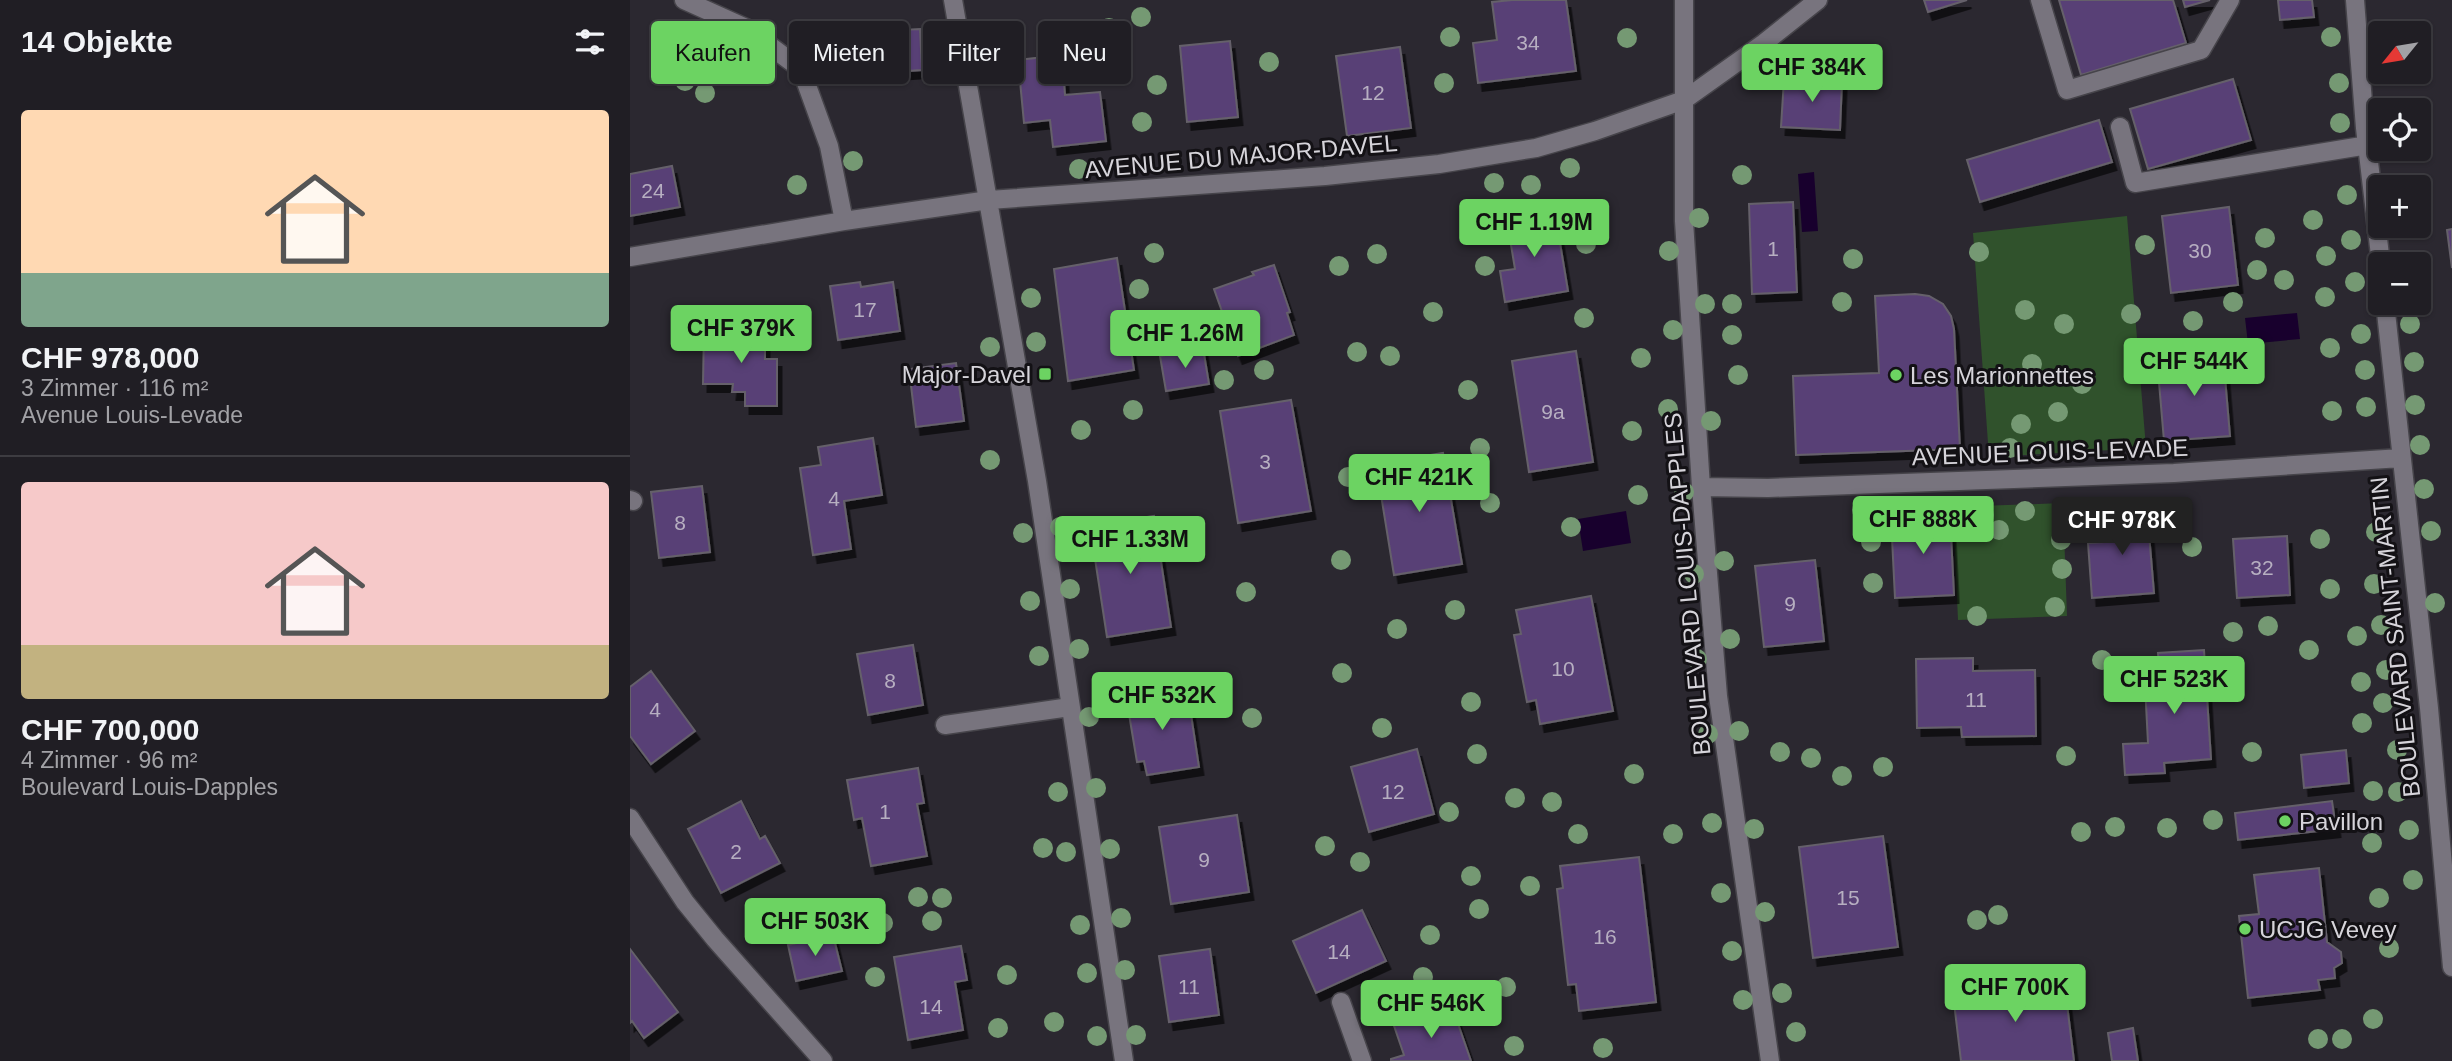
<!DOCTYPE html>
<html lang="de">
<head>
<meta charset="utf-8">
<style>
  body { margin:0; font-family:Helvetica,sans-serif; background:#2d2b31; color:#f1f3f6; height:100vh; display:flex; flex-direction:column; font-size:26px; white-space:nowrap }
  * { box-sizing:border-box; margin:0 }
  p { font-size:23px; color:#a2a2a6 }
  .icon { flex:none; width:38px; height:38px; fill:none; stroke:currentColor; stroke-width:2; stroke-linecap:round; stroke-linejoin:round }
  .map { position:relative; flex:1; overflow:hidden }
  .drawer { display:flex; flex-direction:column; background:#201e24; width:630px }
  .drawer>* { flex:none }
  .guide { position:absolute; left:21px; top:21px; width:665px; height:63px; display:flex; gap:14px }
  .needle { width:46px; rotate:240deg }
  .buttons { position:absolute; left:1738px; top:21px; display:grid; gap:14px }
  .buttons a { display:grid; place-items:center; width:63px; height:63px; border-radius:7px; background:#201e24; box-shadow:0 2px 5px #0004,0 0 0 2px #3d3c41; font-size:35px }
  .price { position:absolute; translate:-50% -60px; padding:0 16px; border-radius:7px; background:#6cd362; color:#111; font-size:23px; line-height:46px; filter:drop-shadow(0 2px 4px #0008) }
  .price::after { content:''; position:absolute; left:50%; top:42px; width:21px; height:16px; margin-left:-10px; background:inherit; clip-path:polygon(0 0,100% 0,50% 100%) }
  .price.on { background:#222; color:#fff }
  ul { padding:0; list-style:none }
  li { display:grid; align-content:center; gap:14px; height:371px; padding:0 21px }
  li+li { border-top:2px solid #3d3c41 }
  li span { display:grid; place-items:center; height:217px; border-radius:7px; color:#555 }
  li>.icon { margin-inline-start:auto }
  span .icon { width:126px; height:126px; fill:#fffc; stroke-width:1 }
  li b { font-size:30px }
  h2 { display:flex; justify-content:space-between; align-items:center; height:84px; padding:0 21px; font-size:30px }
  .pill { padding:0 24px; border-radius:7px; background:#201e24; box-shadow:0 2px 5px #0004,0 0 0 2px #3d3c41; font-size:24px; line-height:63px }
  .pill.on { background:#6cd362; color:#111 }
  main { display:flex; flex:1; min-height:0 }
  .map>svg:first-child { display:block }
  .green { fill:#30522c }
  .water { fill:#18002d }
  .building { fill:#594076; stroke:#65616a; stroke-width:2; filter:url(#shadow) }
  .lines { fill:none; stroke-linecap:round; stroke-linejoin:round }
  .minor-casing { stroke:#46444a; stroke-width:21 }
  .minor { stroke:#78747e; stroke-width:18 }
  .tree { fill:#759973 }
  .poi-dot { fill:#6cd362; stroke:#131115; stroke-width:2.5 }
  .labels { text-anchor:middle; dominant-baseline:central; stroke-width:6; stroke-linejoin:round; paint-order:stroke }
  .number-label { font-size:21px; fill:#b7afc1 }
  .street-label { font-size:24px; fill:#d6d4da; stroke:#131115 }
  .poi-label { font-size:24px; fill:#d6d4da; stroke:#131115; text-anchor:start }
</style>
</head>
<body>
<main>
<section class="drawer">
<h2>14 Objekte<svg class="icon" aria-label="filters" viewBox="0 0 24 24"><path d="M4 7h16M4 17h16"/><circle cx="9" cy="7" r="2"/><circle cx="15" cy="17" r="2"/></svg></h2>
<ul>
<li><span style="background:linear-gradient(#ffd9b3 75%,#7fa58c 0)"><svg class="icon" aria-label="home" viewBox="0 0 24 24"><path d="M3 11l9-7 9 7M6 9v11h12V9"/></svg></span><div><b>CHF 978,000</b><p>3 Zimmer · 116 m²</p><p>Avenue Louis-Levade</p></div></li>
<li><span style="background:linear-gradient(#f6c9c9 75%,#c2b280 0)"><svg class="icon" aria-label="home" viewBox="0 0 24 24"><path d="M3 11l9-7 9 7M6 9v11h12V9"/></svg></span><div><b>CHF 700,000</b><p>4 Zimmer · 96 m²</p><p>Boulevard Louis-Dapples</p></div></li>
</ul>
</section>
<div class="map">
<svg width="1822" height="1061" viewBox="0 0 1822 1061">
  <defs>
    <filter id="shadow"><feDropShadow dx="4.5" dy="8" stdDeviation="0" flood-color="#0009"/></filter>
  </defs>
  <rect width="100%" height="100%" fill="#2b2830"/>
  <path class="green" d="M1497 216 1516 448 1359 457 1343 233Z
    M1433 503 1437 616 1328 620 1323 507Z"/>
  <path class="water" d="M1184 172 1188 231 1172 232 1168 174Z
    M1667 313 1670 339 1618 344 1615 318Z
    M996 511 1001 543 953 551 948 519Z"/>
  <path class="building" d="M882 0H936L946 71 848 83 843 43 867 40 862 2Z
    M1294 0H1337L1298 12Z
    M1429 0H1543L1556 43 1451 75Z
    M1553 0H1580L1555 7Z
    M1648 0H1682L1684 17 1650 20Z
    M272 26V30L290 29 292 70 221 75 217 29Z
    M600 41 608 117 557 122 550 46Z
    M770 47 781 128 717 136 706 56Z
    M432 55 435 95 470 92 476 141 423 147 420 120 394 123 388 60Z
    M1154 79 1212 81 1210 130 1151 127Z
    M1603 79 1621 140 1518 169 1500 109Z
    M1469 120 1482 162 1350 202 1337 160Z
    M42 166 50 207 0 216V174Z
    M1163 202 1167 292 1122 294 1119 204Z
    M1599 207 1608 285 1541 293 1532 216Z
    M925 213 938 291 875 302 870 271 885 269 877 221Z
    M1822 229V268L1817 230Z
    M487 258 504 370 438 381 424 269Z
    M644 265 660 312 657 313 664 335 608 356 601 338 597 339 591 322 595 320 584 289 624 275 622 272Z
    M230 282 231 287 263 282 270 331 208 340 200 286Z
    M1285 294 1299 296 1313 304 1321 316 1324 329 1330 449 1166 455 1163 376 1249 373 1245 296Z
    M74 329 135 330V359H147V406H115V392H102L103 384H73Z
    M573 348 579 384 536 391 530 356Z
    M946 351 963 462 899 472 882 361Z
    M1593 354 1600 436 1534 441 1527 359Z
    M326 363 334 421 286 427 279 369Z
    M661 400 681 511 608 523 590 411Z
    M243 438 252 495 214 501 221 549 183 555 170 468 191 465 188 447Z
    M813 453 832 564 764 575 746 464Z
    M72 486 80 552 29 558 21 492Z
    M1517 510 1524 593 1462 598 1458 543 1474 542 1471 514Z
    M1320 515 1324 595 1265 598 1261 518Z
    M524 516 541 627 477 637 460 526Z
    M1657 536 1660 595 1607 598 1603 539Z
    M1185 560 1194 641 1134 647 1125 566Z
    M961 596 983 711 910 724 906 700 897 702 884 635 891 634 886 610Z
    M283 645 293 705 238 715 227 654Z
    M1574 650 1581 759 1534 763 1535 773 1495 775 1493 744 1518 743 1515 685 1530 684 1528 653Z
    M1343 658V671L1405 670 1406 736 1332 737 1331 727 1287 728 1286 659Z
    M21 671 65 731 21 764 0 736V687Z
    M515 687 517 701 558 695 569 767 517 775 514 761 507 762 495 690Z
    M787 749 804 814 739 832 721 767Z
    M1716 750 1719 783 1674 788 1671 755Z
    M288 768 294 803 287 804 297 856 241 866 232 818 224 820 217 780Z
    M111 801 130 839 135 836 150 863 91 893 58 829Z
    M1702 801 1706 829 1608 840 1605 813Z
    M607 815 619 892 541 904 529 827Z
    M1253 836 1268 947 1183 958 1169 847Z
    M1009 857 1026 1002 949 1011 946 984 938 985 927 889 933 888 930 866Z
    M1689 868 1697 942 1711 952 1712 963 1704 968 1705 978 1688 980 1690 990 1618 998 1609 916 1629 914 1624 875Z
    M732 910 756 961 686 993 663 941Z
    M203 935 212 971 166 981 158 945Z
    M331 946 337 980 325 982 333 1030 278 1040 264 957Z
    M0 949 48 1012 14 1038 2 1021 0 1023Z
    M580 949 589 1015 539 1022 529 956Z
    M1434 980 1444 1061H1331L1323 994Z
    M797 1012 801 1023 825 1015 841 1061H761V1059L774 1055 763 1023Z
    M1503 1028 1508 1061H1482L1478 1033Z"/>
  <g class="lines">
    <defs>
      <path id="minor" d="M54 0 116 28 171 69 199 146 214 221
        M323 0 407 481 494 1061
        M1054 0V221L1071 487 1088 696 1140 1061
        M1410 0 1437 90 1571 50 1600 0
        M1725 0 1735 128 1751 264
        M1490 127 1505 183 1738 145
        M0 257 214 221 359 200 695 176 809 164 906 148 965 131 1054 100 1134 43 1188 0
        M1755 303 1799 708 1822 967
        M1071 487 1138 488 1544 473 1771 458
        M0 500 3 501
        M315 725 440 707
        M0 818 55 902 85 939 193 1061
        M711 1002 732 1061"/>
    </defs>
    <use href="#minor" class="minor-casing"/>
    <use href="#minor" class="minor"/>
  </g>
  <g class="tree">
    <circle cx="511" cy="17" r="10"/>
    <circle cx="479" cy="28" r="10"/>
    <circle cx="820" cy="37" r="10"/>
    <circle cx="1701" cy="37" r="10"/>
    <circle cx="997" cy="38" r="10"/>
    <circle cx="429" cy="42" r="10"/>
    <circle cx="60" cy="47" r="10"/>
    <circle cx="30" cy="48" r="10"/>
    <circle cx="639" cy="62" r="10"/>
    <circle cx="360" cy="76" r="10"/>
    <circle cx="55" cy="81" r="10"/>
    <circle cx="814" cy="83" r="10"/>
    <circle cx="1709" cy="83" r="10"/>
    <circle cx="527" cy="85" r="10"/>
    <circle cx="75" cy="93" r="10"/>
    <circle cx="512" cy="122" r="10"/>
    <circle cx="1710" cy="123" r="10"/>
    <circle cx="223" cy="161" r="10"/>
    <circle cx="940" cy="168" r="10"/>
    <circle cx="449" cy="169" r="10"/>
    <circle cx="1112" cy="175" r="10"/>
    <circle cx="864" cy="183" r="10"/>
    <circle cx="167" cy="185" r="10"/>
    <circle cx="901" cy="185" r="10"/>
    <circle cx="1717" cy="195" r="10"/>
    <circle cx="1069" cy="218" r="10"/>
    <circle cx="1683" cy="220" r="10"/>
    <circle cx="1635" cy="238" r="10"/>
    <circle cx="1721" cy="240" r="10"/>
    <circle cx="956" cy="244" r="10"/>
    <circle cx="1515" cy="245" r="10"/>
    <circle cx="1039" cy="251" r="10"/>
    <circle cx="1349" cy="252" r="10"/>
    <circle cx="524" cy="253" r="10"/>
    <circle cx="747" cy="254" r="10"/>
    <circle cx="1696" cy="256" r="10"/>
    <circle cx="1223" cy="259" r="10"/>
    <circle cx="709" cy="266" r="10"/>
    <circle cx="855" cy="266" r="10"/>
    <circle cx="1627" cy="270" r="10"/>
    <circle cx="1654" cy="280" r="10"/>
    <circle cx="1725" cy="282" r="10"/>
    <circle cx="509" cy="289" r="10"/>
    <circle cx="1695" cy="297" r="10"/>
    <circle cx="401" cy="298" r="10"/>
    <circle cx="1212" cy="302" r="10"/>
    <circle cx="1603" cy="302" r="10"/>
    <circle cx="1075" cy="304" r="10"/>
    <circle cx="1102" cy="304" r="10"/>
    <circle cx="1395" cy="310" r="10"/>
    <circle cx="803" cy="312" r="10"/>
    <circle cx="1501" cy="314" r="10"/>
    <circle cx="954" cy="318" r="10"/>
    <circle cx="1563" cy="321" r="10"/>
    <circle cx="1434" cy="324" r="10"/>
    <circle cx="1780" cy="324" r="10"/>
    <circle cx="1043" cy="330" r="10"/>
    <circle cx="1731" cy="334" r="10"/>
    <circle cx="1102" cy="335" r="10"/>
    <circle cx="406" cy="342" r="10"/>
    <circle cx="360" cy="347" r="10"/>
    <circle cx="1700" cy="348" r="10"/>
    <circle cx="727" cy="352" r="10"/>
    <circle cx="760" cy="356" r="10"/>
    <circle cx="1011" cy="358" r="10"/>
    <circle cx="1784" cy="362" r="10"/>
    <circle cx="1402" cy="364" r="10"/>
    <circle cx="634" cy="370" r="10"/>
    <circle cx="1735" cy="370" r="10"/>
    <circle cx="1108" cy="375" r="10"/>
    <circle cx="594" cy="380" r="10"/>
    <circle cx="1452" cy="384" r="10"/>
    <circle cx="838" cy="390" r="10"/>
    <circle cx="1785" cy="405" r="10"/>
    <circle cx="1736" cy="407" r="10"/>
    <circle cx="1038" cy="409" r="10"/>
    <circle cx="503" cy="410" r="10"/>
    <circle cx="1702" cy="411" r="10"/>
    <circle cx="1428" cy="412" r="10"/>
    <circle cx="1081" cy="421" r="10"/>
    <circle cx="1391" cy="424" r="10"/>
    <circle cx="451" cy="430" r="10"/>
    <circle cx="1002" cy="431" r="10"/>
    <circle cx="1790" cy="445" r="10"/>
    <circle cx="850" cy="448" r="10"/>
    <circle cx="1380" cy="448" r="10"/>
    <circle cx="360" cy="460" r="10"/>
    <circle cx="718" cy="477" r="10"/>
    <circle cx="1794" cy="489" r="10"/>
    <circle cx="1054" cy="492" r="10"/>
    <circle cx="1008" cy="495" r="10"/>
    <circle cx="860" cy="503" r="10"/>
    <circle cx="1286" cy="507" r="10"/>
    <circle cx="1232" cy="510" r="10"/>
    <circle cx="1395" cy="511" r="10"/>
    <circle cx="1354" cy="515" r="10"/>
    <circle cx="1432" cy="518" r="10"/>
    <circle cx="430" cy="527" r="10"/>
    <circle cx="941" cy="527" r="10"/>
    <circle cx="1369" cy="530" r="10"/>
    <circle cx="1801" cy="531" r="10"/>
    <circle cx="1746" cy="532" r="10"/>
    <circle cx="393" cy="533" r="10"/>
    <circle cx="1690" cy="539" r="10"/>
    <circle cx="1431" cy="540" r="10"/>
    <circle cx="1241" cy="542" r="10"/>
    <circle cx="1562" cy="547" r="10"/>
    <circle cx="711" cy="560" r="10"/>
    <circle cx="1094" cy="561" r="10"/>
    <circle cx="1432" cy="569" r="10"/>
    <circle cx="1064" cy="574" r="10"/>
    <circle cx="1243" cy="583" r="10"/>
    <circle cx="1744" cy="584" r="10"/>
    <circle cx="440" cy="589" r="10"/>
    <circle cx="1700" cy="589" r="10"/>
    <circle cx="616" cy="592" r="10"/>
    <circle cx="400" cy="601" r="10"/>
    <circle cx="1805" cy="603" r="10"/>
    <circle cx="1425" cy="607" r="10"/>
    <circle cx="825" cy="610" r="10"/>
    <circle cx="1347" cy="616" r="10"/>
    <circle cx="1751" cy="625" r="10"/>
    <circle cx="1638" cy="626" r="10"/>
    <circle cx="767" cy="629" r="10"/>
    <circle cx="1603" cy="632" r="10"/>
    <circle cx="1727" cy="636" r="10"/>
    <circle cx="1100" cy="639" r="10"/>
    <circle cx="449" cy="649" r="10"/>
    <circle cx="1679" cy="650" r="10"/>
    <circle cx="409" cy="656" r="10"/>
    <circle cx="1067" cy="659" r="10"/>
    <circle cx="1472" cy="660" r="10"/>
    <circle cx="1756" cy="670" r="10"/>
    <circle cx="712" cy="673" r="10"/>
    <circle cx="1731" cy="682" r="10"/>
    <circle cx="841" cy="702" r="10"/>
    <circle cx="1753" cy="703" r="10"/>
    <circle cx="459" cy="717" r="10"/>
    <circle cx="622" cy="718" r="10"/>
    <circle cx="1732" cy="723" r="10"/>
    <circle cx="752" cy="728" r="10"/>
    <circle cx="1109" cy="731" r="10"/>
    <circle cx="1078" cy="734" r="10"/>
    <circle cx="1767" cy="750" r="10"/>
    <circle cx="1150" cy="752" r="10"/>
    <circle cx="1622" cy="752" r="10"/>
    <circle cx="847" cy="754" r="10"/>
    <circle cx="1436" cy="756" r="10"/>
    <circle cx="1181" cy="758" r="10"/>
    <circle cx="1253" cy="767" r="10"/>
    <circle cx="1004" cy="774" r="10"/>
    <circle cx="1212" cy="776" r="10"/>
    <circle cx="466" cy="788" r="10"/>
    <circle cx="1743" cy="791" r="10"/>
    <circle cx="428" cy="792" r="10"/>
    <circle cx="1768" cy="792" r="10"/>
    <circle cx="885" cy="798" r="10"/>
    <circle cx="922" cy="802" r="10"/>
    <circle cx="819" cy="812" r="10"/>
    <circle cx="1583" cy="820" r="10"/>
    <circle cx="1082" cy="823" r="10"/>
    <circle cx="1485" cy="827" r="10"/>
    <circle cx="1537" cy="828" r="10"/>
    <circle cx="1124" cy="829" r="10"/>
    <circle cx="1779" cy="830" r="10"/>
    <circle cx="1451" cy="832" r="10"/>
    <circle cx="948" cy="834" r="10"/>
    <circle cx="1043" cy="834" r="10"/>
    <circle cx="1742" cy="843" r="10"/>
    <circle cx="695" cy="846" r="10"/>
    <circle cx="413" cy="848" r="10"/>
    <circle cx="480" cy="849" r="10"/>
    <circle cx="436" cy="852" r="10"/>
    <circle cx="730" cy="862" r="10"/>
    <circle cx="841" cy="876" r="10"/>
    <circle cx="1783" cy="880" r="10"/>
    <circle cx="900" cy="886" r="10"/>
    <circle cx="1091" cy="893" r="10"/>
    <circle cx="288" cy="897" r="10"/>
    <circle cx="312" cy="898" r="10"/>
    <circle cx="1749" cy="898" r="10"/>
    <circle cx="849" cy="909" r="10"/>
    <circle cx="1135" cy="912" r="10"/>
    <circle cx="1368" cy="915" r="10"/>
    <circle cx="491" cy="918" r="10"/>
    <circle cx="1347" cy="920" r="10"/>
    <circle cx="302" cy="921" r="10"/>
    <circle cx="253" cy="923" r="10"/>
    <circle cx="450" cy="925" r="10"/>
    <circle cx="800" cy="935" r="10"/>
    <circle cx="1759" cy="948" r="10"/>
    <circle cx="1102" cy="951" r="10"/>
    <circle cx="495" cy="970" r="10"/>
    <circle cx="457" cy="973" r="10"/>
    <circle cx="377" cy="975" r="10"/>
    <circle cx="245" cy="977" r="10"/>
    <circle cx="793" cy="977" r="10"/>
    <circle cx="876" cy="987" r="10"/>
    <circle cx="1152" cy="993" r="10"/>
    <circle cx="1113" cy="1000" r="10"/>
    <circle cx="1743" cy="1019" r="10"/>
    <circle cx="424" cy="1022" r="10"/>
    <circle cx="368" cy="1028" r="10"/>
    <circle cx="1166" cy="1032" r="10"/>
    <circle cx="506" cy="1035" r="10"/>
    <circle cx="467" cy="1036" r="10"/>
    <circle cx="1688" cy="1039" r="10"/>
    <circle cx="1712" cy="1039" r="10"/>
    <circle cx="884" cy="1046" r="10"/>
    <circle cx="973" cy="1048" r="10"/>
  </g>
  <g class="poi-dot">
    <rect x="408" y="367" width="14" height="14" rx="3.5"/>
    <circle cx="1266" cy="375" r="7"/>
    <circle cx="1655" cy="821" r="7"/>
    <circle cx="1615" cy="929" r="7"/>
  </g>
  <g class="labels">
    <g class="number-label">
      <text x="898" y="42">34</text>
      <text x="743" y="92">12</text>
      <text x="23" y="190">24</text>
      <text x="1143" y="248">1</text>
      <text x="1570" y="250">30</text>
      <text x="235" y="309">17</text>
      <text x="923" y="411">9a</text>
      <text x="635" y="461">3</text>
      <text x="204" y="498">4</text>
      <text x="50" y="522">8</text>
      <text x="1632" y="567">32</text>
      <text x="1160" y="603">9</text>
      <text x="933" y="668">10</text>
      <text x="260" y="680">8</text>
      <text x="1346" y="699">11</text>
      <text x="25" y="709">4</text>
      <text x="763" y="791">12</text>
      <text x="255" y="811">1</text>
      <text x="106" y="851">2</text>
      <text x="574" y="859">9</text>
      <text x="1218" y="897">15</text>
      <text x="975" y="936">16</text>
      <text x="709" y="951">14</text>
      <text x="559" y="986">11</text>
      <text x="301" y="1006">14</text>
    </g>
    <g class="street-label">
      <text transform="translate(611 156) rotate(-5)">AVENUE DU MAJOR-DAVEL</text>
      <text transform="translate(1420 452) rotate(-2)">AVENUE LOUIS-LEVADE</text>
      <text transform="translate(1057 584) rotate(-95)">BOULEVARD LOUIS-DAPPLES</text>
      <text transform="translate(1765 637) rotate(-96)">BOULEVARD SAINT-MARTIN</text>
    </g>
    <g class="poi-label">
      <text x="401" y="374" text-anchor="end">Major-Davel</text>
      <text x="1280" y="375">Les Marionnettes</text>
      <text x="1669" y="821">Pavillon</text>
      <text x="1629" y="929">UCJG Vevey</text>
    </g>
  </g>
</svg>
<div class="buttons">
<a><svg class="needle" viewBox="-14 -14 28 28"><path d="M0-13l5 13h-10z" fill="#e53935"/><path d="M0 13l5-13h-10z" fill="#a2a2a6"/></svg></a>
<a><svg class="icon" aria-label="locate" viewBox="0 0 24 24"><circle cx="12" cy="12" r="6"/><path d="M12 2v4M12 18v4M2 12h4M18 12h4"/></svg></a>
<a>+</a>
<a>−</a>
</div>
<b class="price" style="left:1182px;top:104px">CHF 384K</b>
<b class="price" style="left:904px;top:259px">CHF 1.19M</b>
<b class="price" style="left:111px;top:365px">CHF 379K</b>
<b class="price" style="left:555px;top:370px">CHF 1.26M</b>
<b class="price" style="left:1564px;top:398px">CHF 544K</b>
<b class="price" style="left:789px;top:514px">CHF 421K</b>
<b class="price" style="left:1293px;top:556px">CHF 888K</b>
<b class="price on" style="left:1492px;top:557px">CHF 978K</b>
<b class="price" style="left:500px;top:576px">CHF 1.33M</b>
<b class="price" style="left:1544px;top:716px">CHF 523K</b>
<b class="price" style="left:532px;top:732px">CHF 532K</b>
<b class="price" style="left:185px;top:958px">CHF 503K</b>
<b class="price" style="left:1385px;top:1024px">CHF 700K</b>
<b class="price" style="left:801px;top:1040px">CHF 546K</b>
<div class="guide">
<a class="pill on">Kaufen</a>
<a class="pill">Mieten</a>
<a class="pill">Filter</a>
<a class="pill">Neu</a>
</div>
</div>
</main>
</body>
</html>
